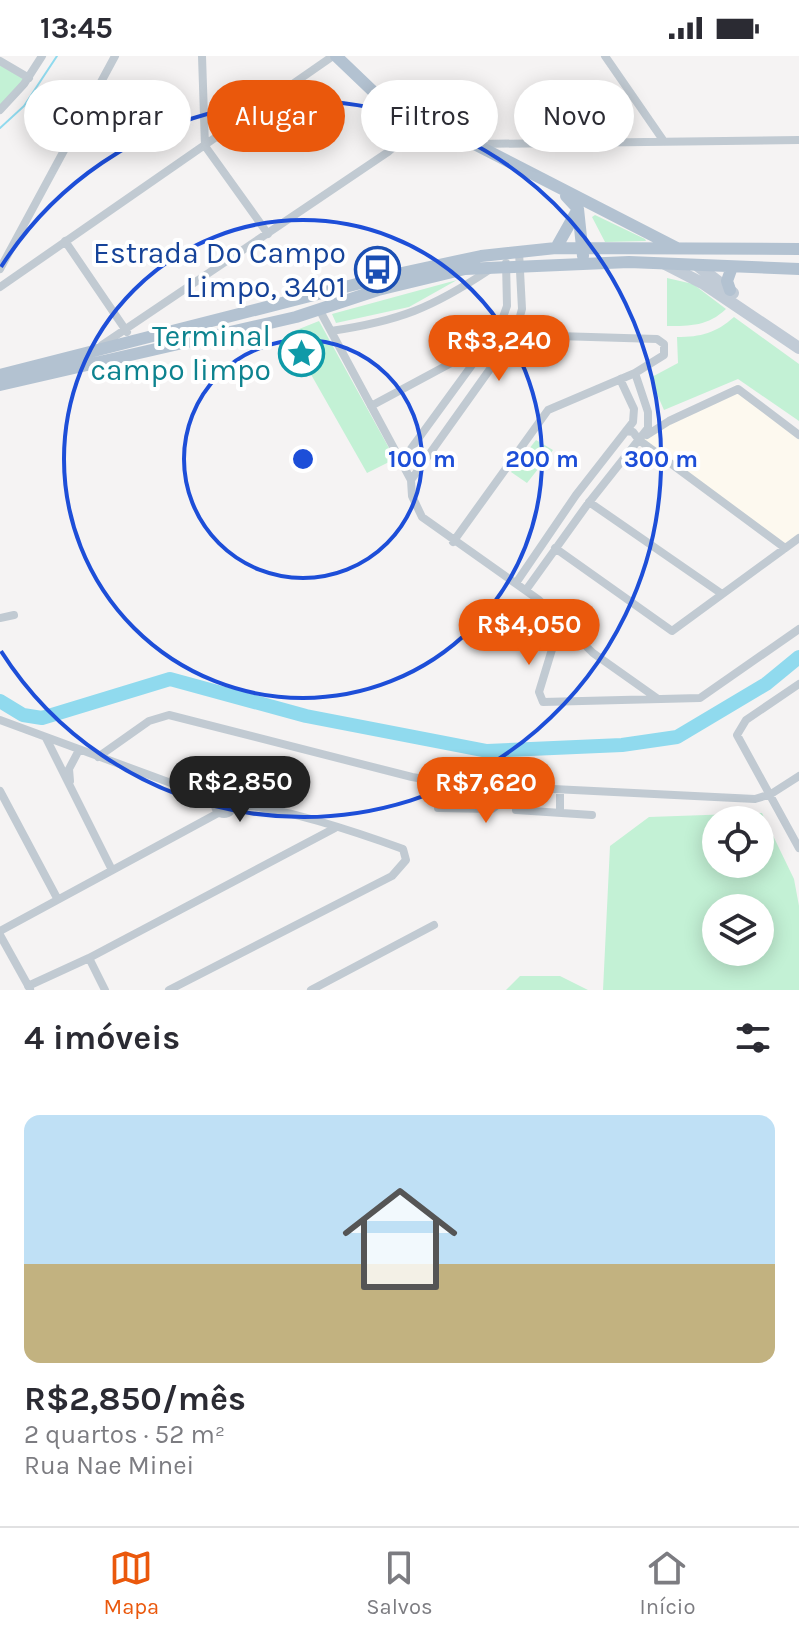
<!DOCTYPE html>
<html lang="pt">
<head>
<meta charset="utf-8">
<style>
  body { margin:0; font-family:Karla,sans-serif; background:#f2f2f3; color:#2b2b33; height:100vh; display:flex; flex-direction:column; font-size:30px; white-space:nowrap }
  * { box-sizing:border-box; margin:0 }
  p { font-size:26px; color:#7c7c81 }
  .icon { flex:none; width:44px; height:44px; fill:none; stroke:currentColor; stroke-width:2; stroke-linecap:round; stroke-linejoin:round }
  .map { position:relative; height:934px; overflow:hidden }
  .side { display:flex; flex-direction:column; background:#fff; flex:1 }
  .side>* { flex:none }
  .top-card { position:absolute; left:24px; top:24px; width:752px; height:72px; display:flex; gap:16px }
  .fabs { position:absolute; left:702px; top:750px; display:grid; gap:16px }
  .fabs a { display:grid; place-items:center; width:72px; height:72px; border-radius:50%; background:#fff; box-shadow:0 4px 20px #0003; font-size:40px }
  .price { position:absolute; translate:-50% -68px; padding:0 18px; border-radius:28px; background:#ea580c; color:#fff; font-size:26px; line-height:52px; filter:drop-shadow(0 2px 4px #0008) }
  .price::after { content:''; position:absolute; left:50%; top:48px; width:24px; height:18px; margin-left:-12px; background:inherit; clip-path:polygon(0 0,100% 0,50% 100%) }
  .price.active { background:#222; color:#fff }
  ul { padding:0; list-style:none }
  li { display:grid; align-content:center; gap:16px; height:424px; padding:0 24px }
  li span { display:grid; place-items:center; height:248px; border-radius:16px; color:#555 }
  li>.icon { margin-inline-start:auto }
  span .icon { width:144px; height:144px; fill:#fffc; stroke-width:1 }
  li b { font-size:34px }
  h2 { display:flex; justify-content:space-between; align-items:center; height:96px; padding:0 24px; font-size:34px }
  .chip { padding:0 28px; border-radius:36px; background:#fff; box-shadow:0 4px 20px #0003; font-size:28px; line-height:72px }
  .chip.active { background:#ea580c; color:#fff }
  .status { display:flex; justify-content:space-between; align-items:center; height:56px; padding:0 40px; background:#fff; direction:ltr }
  .status svg { height:22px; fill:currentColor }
  .tab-bar { display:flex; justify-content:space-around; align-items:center; height:112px; border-top:2px solid #e1e1e2; background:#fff; font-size:22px; color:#7c7c81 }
  .tab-bar a { display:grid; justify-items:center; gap:4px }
  .tab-bar .active { color:#ea580c }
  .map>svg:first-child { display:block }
  .commercial { fill:#fdf9ef }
  .green { fill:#c3f1d5; fill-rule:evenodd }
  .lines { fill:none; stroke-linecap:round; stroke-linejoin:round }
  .stream { stroke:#90daee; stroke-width:2 }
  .river { stroke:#90daee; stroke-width:14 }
  .street { stroke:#c1cad2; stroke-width:8 }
  .secondary { stroke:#c1cbd6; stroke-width:12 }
  .primary { stroke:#b3c2d1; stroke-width:12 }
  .ring { fill:none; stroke:#1d4ed8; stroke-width:4 }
  .labels { text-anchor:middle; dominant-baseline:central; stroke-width:8; stroke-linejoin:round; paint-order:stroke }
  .transit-label { font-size:30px; fill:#164399; stroke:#fff; text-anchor:end }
  .culture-label { font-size:30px; fill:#0d838f; stroke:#fff; text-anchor:end }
  .centre { fill:#1d4ed8; stroke:#fff; stroke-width:4 }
  .ring-label { font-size:24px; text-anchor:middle; font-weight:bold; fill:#1d4ed8; stroke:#fff; stroke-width:8; stroke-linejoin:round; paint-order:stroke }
</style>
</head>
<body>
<div class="status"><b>13:45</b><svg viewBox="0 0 49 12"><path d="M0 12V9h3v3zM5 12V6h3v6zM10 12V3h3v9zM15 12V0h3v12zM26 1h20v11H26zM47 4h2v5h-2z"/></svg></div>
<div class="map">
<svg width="799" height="934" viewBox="0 0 799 934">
  <rect width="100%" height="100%" fill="#f5f3f3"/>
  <path class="commercial" d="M737 328 799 377V482L785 492 639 384Z"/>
  <path class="green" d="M0 9 26 24 0 51Z
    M595 159 645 183 646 185 605 186 592 161Z
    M667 222 693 228 726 253C708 270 691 270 667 270Z
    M457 224 409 251 336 267 332 258Z
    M734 261 799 308V365L738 323 664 354 650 322 678 307 677 281C701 281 716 277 734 261Z
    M319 265 395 403 367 417 292 285 298 283 294 275Z
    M536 384 553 394 527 427 511 416Z
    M762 757 794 823 799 850V934H603L610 790 649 761ZM716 764H760V808H716ZM716 852H760V896H716Z
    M520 920H560L588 934H506Z"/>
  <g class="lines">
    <path class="stream" d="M0 72 24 50 57 0"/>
    <path class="river" d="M0 645 23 659 42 662 170 623 306 660 487 695 622 689 677 681 766 628 799 601"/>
    <path class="street" d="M202 0 205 90 268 178
      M605 0 663 84
      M0 5 29 22
      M0 54 24 28 42 0
      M400 89 799 84
      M65 185 127 276
      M0 213 115 0
      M0 231 333 0
      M319 253 411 424 412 440 422 461 539 544 593 597 658 643
      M331 275C399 265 432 252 489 214
      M102 289 388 96 426 63
      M371 350 481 291
      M626 375 633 376 639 384 785 492
      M647 379 669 365 738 333 799 379
      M402 405 499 272 507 250 506 207
      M411 424 515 278 522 253 519 196
      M589 446 722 538
      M453 486 548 354 635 317 664 299V288L657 283 494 278
      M555 492 672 575 799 482
      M516 527 576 439 633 366 634 353 620 323
      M526 534 587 449 648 372V356L635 317
      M0 562 14 559
      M561 564 539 636 543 646 700 642 799 573
      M799 628 746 664 737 679 799 792
      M0 664 217 744
      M46 682 112 814
      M98 701 149 665 169 659 412 721 453 728 755 743 771 738 799 720
      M70 725 69 713 79 694
      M0 735 57 842
      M215 749a9 9 0 1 1 18 0a9 9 0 1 1-18 0Z
      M438 752 492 753 500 747 502 731
      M516 754 592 759
      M560 757V734
      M0 875 220 756
      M0 879 30 933
      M89 902 105 934
      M28 930 89 902 335 772
      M169 934 392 820 406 804 403 793C362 778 274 748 233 749
      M311 934 434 869"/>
    <path class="secondary" d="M665 208 704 228 799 292
      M698 210 733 237"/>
    <path class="primary" d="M336 0 380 42
      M375 37 677 192
      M566 140 578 153 583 200
      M556 192 578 153
      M730 234 727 225 732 211
      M0 319 388 220 481 200 556 192 799 193
      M0 329 296 261 378 234 465 213 629 206 799 213"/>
  </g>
  <g class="ring">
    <circle cx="303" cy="403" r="119"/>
    <circle cx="303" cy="403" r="239"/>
    <path d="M1 211A358 358 0 1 1 1 595"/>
  </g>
  <defs>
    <symbol id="bus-ring" viewBox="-11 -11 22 22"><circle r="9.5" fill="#fff" stroke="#1a4fb4" stroke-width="1.5"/><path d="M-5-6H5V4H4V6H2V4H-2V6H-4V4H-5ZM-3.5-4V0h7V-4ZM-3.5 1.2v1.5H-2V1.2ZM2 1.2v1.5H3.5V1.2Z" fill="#1a4fb4"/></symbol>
    <symbol id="sight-ring" viewBox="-11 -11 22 22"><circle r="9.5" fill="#fff" stroke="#0f9aa8" stroke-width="1.5"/><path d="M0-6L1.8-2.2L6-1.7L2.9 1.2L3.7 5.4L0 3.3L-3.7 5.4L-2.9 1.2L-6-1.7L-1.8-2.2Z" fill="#0f9aa8"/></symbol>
  </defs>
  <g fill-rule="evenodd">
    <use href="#bus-ring" x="352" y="188" width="51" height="51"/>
    <use href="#sight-ring" x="276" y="272" width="51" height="51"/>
  </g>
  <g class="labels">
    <g class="transit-label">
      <text x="346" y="197">Estrada Do Campo<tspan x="346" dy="34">Limpo, 3401</tspan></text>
    </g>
    <g class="culture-label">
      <text x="271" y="280">Terminal<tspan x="271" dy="34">campo limpo</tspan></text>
    </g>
  </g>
  <circle cx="303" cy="403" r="12" class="centre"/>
  <g class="ring-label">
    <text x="422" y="411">100 m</text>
    <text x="542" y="411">200 m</text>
    <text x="661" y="411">300 m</text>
  </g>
</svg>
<div class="fabs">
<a><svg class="icon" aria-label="locate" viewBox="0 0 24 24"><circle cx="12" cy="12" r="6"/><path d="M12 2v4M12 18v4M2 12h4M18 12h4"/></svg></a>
<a><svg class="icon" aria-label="layers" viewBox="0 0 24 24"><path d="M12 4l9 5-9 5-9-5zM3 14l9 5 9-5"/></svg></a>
</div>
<b class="price" style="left:499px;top:327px">R$3,240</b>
<b class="price" style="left:529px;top:611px">R$4,050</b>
<b class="price active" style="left:240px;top:768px">R$2,850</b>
<b class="price" style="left:486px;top:769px">R$7,620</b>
<div class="top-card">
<a class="chip">Comprar</a>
<a class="chip active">Alugar</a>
<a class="chip">Filtros</a>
<a class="chip">Novo</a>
</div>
</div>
<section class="side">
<h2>4 imóveis<svg class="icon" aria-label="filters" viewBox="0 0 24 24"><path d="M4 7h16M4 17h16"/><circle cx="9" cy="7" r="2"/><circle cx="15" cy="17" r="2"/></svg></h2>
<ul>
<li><span style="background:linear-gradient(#bfe0f5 60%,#c2b280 0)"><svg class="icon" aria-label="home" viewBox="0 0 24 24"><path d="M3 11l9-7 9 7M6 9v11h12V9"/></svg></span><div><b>R$2,850/mês</b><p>2 quartos · 52 m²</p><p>Rua Nae Minei</p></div></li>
</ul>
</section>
<nav class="tab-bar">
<a class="active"><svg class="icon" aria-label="map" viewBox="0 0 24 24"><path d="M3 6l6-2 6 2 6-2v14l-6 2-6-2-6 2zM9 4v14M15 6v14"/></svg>Mapa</a>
<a><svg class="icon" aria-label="saved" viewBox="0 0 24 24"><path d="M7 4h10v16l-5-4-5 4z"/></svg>Salvos</a>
<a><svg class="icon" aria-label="home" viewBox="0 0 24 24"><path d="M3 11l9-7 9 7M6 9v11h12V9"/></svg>Início</a>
</nav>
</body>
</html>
